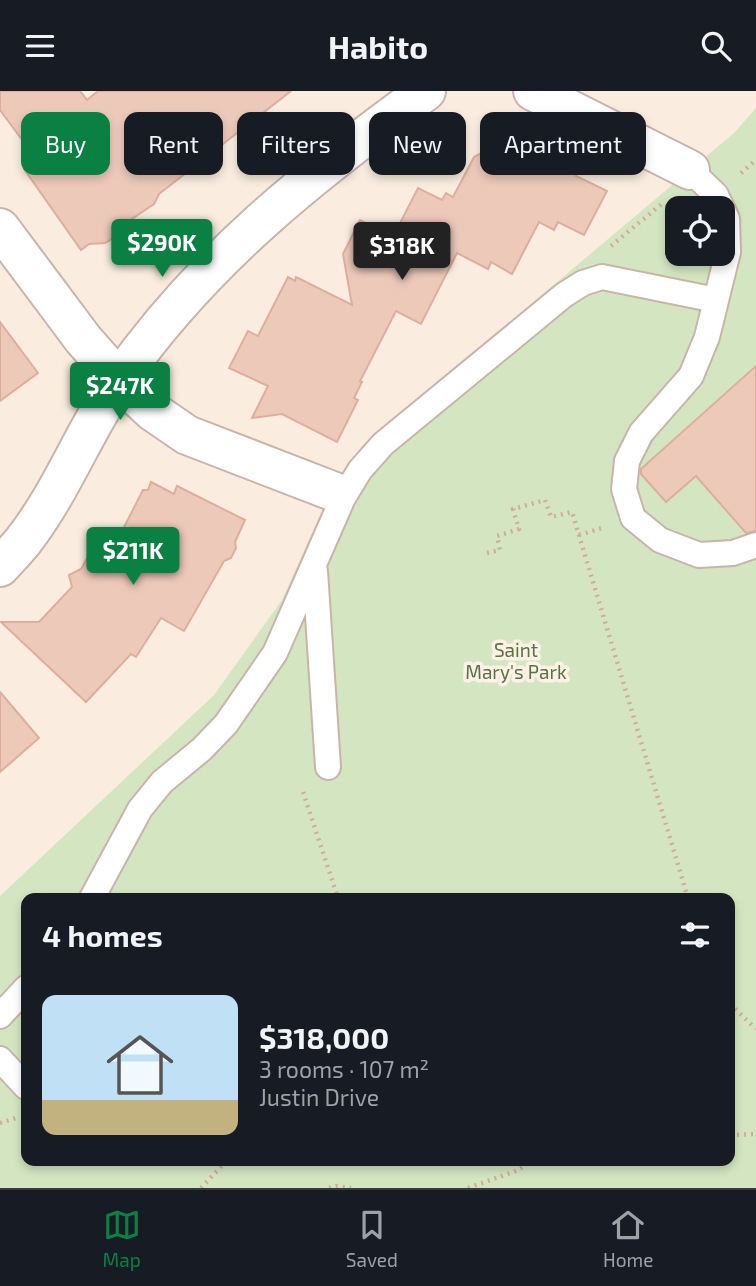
<!DOCTYPE html>
<html lang="en">
<head>
<meta charset="utf-8">
<style>
  body { margin:0; font-family:"Exo 2",sans-serif; background:#242831; color:#f1f3f6; height:100vh; display:flex; flex-direction:column; font-size:26px; white-space:nowrap }
  * { box-sizing:border-box; margin:0 }
  p { font-size:23px; color:#9ea1a6 }
  .icon { flex:none; width:38px; height:38px; fill:none; stroke:currentColor; stroke-width:2; stroke-linecap:round; stroke-linejoin:round }
  .map { position:relative; flex:1; overflow:hidden }
  .drawer { position:absolute; left:21px; top:802px; width:714px; height:273px; display:flex; flex-direction:column; background:#171b24; border-radius:14px; box-shadow:0 4px 10px #0003 }
  .drawer>* { flex:none }
  .hud { position:absolute; left:21px; top:21px; width:714px; height:63px; display:flex; gap:14px }
  .fabs { position:absolute; left:665px; top:105px; display:grid; gap:14px }
  .fabs a { display:grid; place-items:center; width:70px; height:70px; border-radius:14px; background:#171b24; box-shadow:0 4px 10px #0003; font-size:35px }
  .price { position:absolute; translate:-50% -60px; padding:0 16px; border-radius:7px; background:#0b8043; color:#fff; font-size:23px; line-height:46px; filter:drop-shadow(0 2px 4px #0008) }
  .price::after { content:''; position:absolute; left:50%; top:42px; width:21px; height:16px; margin-left:-10px; background:inherit; clip-path:polygon(0 0,100% 0,50% 100%) }
  .price.on { background:#222; color:#fff }
  ul { padding:0; list-style:none }
  li { display:flex; align-items:center; gap:21px; height:175px; padding:0 21px }
  li+li { border-top:2px solid #363941 }
  li span { display:grid; place-items:center; flex:none; width:196px; height:140px; border-radius:14px; color:#555 }
  li>.icon { margin-inline-start:auto }
  span .icon { width:84px; height:84px; fill:#fffc; stroke-width:1 }
  li b { font-size:30px }
  h2 { display:flex; justify-content:space-between; align-items:center; height:84px; padding:0 21px; font-size:30px }
  .pill { padding:0 24px; border-radius:14px; background:#171b24; box-shadow:0 4px 10px #0003; font-size:24px; line-height:63px }
  .pill.on { background:#0b8043; color:#fff }
  header { display:flex; justify-content:space-between; align-items:center; height:91px; padding:0 21px; background:#171b24; font-size:32px; font-weight:700 }
  .dock { display:flex; justify-content:space-around; align-items:center; height:98px; border-top:2px solid #363941; background:#171b24; font-size:19px; color:#9ea1a6 }
  .dock a { display:grid; justify-items:center; gap:4px }
  .dock .on { color:#0b8043 }
  .map>svg:first-child { display:block }
  .park { fill:#d4e6c1; fill-rule:evenodd }
  .building { fill:#edc9ba; stroke:#deae9c; stroke-width:2 }
  .lines { fill:none; stroke-linecap:round; stroke-linejoin:round }
  .service-casing { stroke:#c9b4a9; stroke-width:28 }
  .minor-casing { stroke:#c9b4a9; stroke-width:42 }
  .path { stroke:#d1ac9e; stroke-width:4.5; stroke-dasharray:2 5; stroke-linecap:butt }
  .service { stroke:#fff; stroke-width:24 }
  .minor { stroke:#fff; stroke-width:38 }
  .labels { text-anchor:middle; dominant-baseline:central; stroke-width:7; stroke-linejoin:round; paint-order:stroke }
  .park-label { font-size:19px; fill:#577443; stroke:#fdf1e6 }
</style>
</head>
<body>
<header><svg class="icon" aria-label="menu" viewBox="0 0 24 24"><path d="M4 6h16M4 12h16M4 18h16"/></svg>Habito<svg class="icon" aria-label="search" viewBox="0 0 24 24"><circle cx="10" cy="10" r="6"/><path d="M15 15l6 6"/></svg></header>
<div class="map">
<svg width="756" height="1097" viewBox="0 0 756 1097">
  <rect width="100%" height="100%" fill="#faede0"/>
  <path class="park" d="M756 17V1097H0V805L214 604 282 509 319 426 362 355 734 42ZM677 117H723V163H677ZM26 807H730V1069H26Z"/>
  <path class="building" d="M0 0H80L87 9 98 0H291L159 103 154 113 117 138 115 146 105 152 89 153 81 159 24 78 37 69 0 19Z
    M487 59 505 68 509 61 537 75 544 63 579 81 576 85 607 100 584 144 558 131 554 139 539 131 512 183 491 171 488 178 457 162 421 233 396 220 360 290 362 291 354 307 358 309 337 351 282 323 252 327 268 295 229 277 248 240 258 245 288 186 295 190 296 186 352 214 343 163 360 129 393 146 418 97 442 109 446 102 453 106 474 66Z
    M0 231 38 282 0 310Z
    M756 275V440L746 442 696 385 666 411 641 383V378Z
    M151 391 174 403 177 395 245 429 235 451 236 457 231 467 224 470 184 540 161 527 136 566 131 563 86 611 1 531H39L72 496 69 484 81 478 98 448 114 444 119 446 143 399H148Z
    M0 601 39 647 0 681Z"/>
  <g class="lines">
    <defs>
      <path id="service" d="M690 79 716 104 722 117
        M723 119 727 128 728 161 707 246 691 285 641 342 627 370 624 398 633 427 660 449 699 464 733 462 756 454
        M315 480 328 676
        M92 807 140 718 162 691 202 658 226 633 275 562 343 407 360 379 383 353 564 204 583 192 602 186 716 209
        M0 925 26 897
        M0 968 26 996"/>
      <path id="minor" d="M533 0 690 79
        M0 137 83 248 119 289 152 320 187 344 335 401
        M0 476C8 467 17 458 24 449 62 400 84 340 119 289 202 170 310 84 426 0"/>
    </defs>
    <use href="#service" class="service-casing"/>
    <use href="#minor" class="minor-casing"/>
    <path class="path" d="M741 82 756 69
      M611 155 664 111
      M579 444 602 437
      M487 462 500 459 497 445 519 438 513 418 545 409 551 426 572 421 688 807
      M303 701 338 807
      M730 913 756 938
      M0 1032 16 1027
      M730 1044 756 1043
      M201 1097 227 1069
      M329 1097 336 1095 351 1097
      M468 1097 516 1080 534 1069"/>
    <use href="#service" class="service"/>
    <use href="#minor" class="minor"/>
  </g>
  <g class="labels">
    <g class="park-label">
      <text x="516" y="558">Saint<tspan x="516" dy="22">Mary's Park</tspan></text>
    </g>
  </g>
</svg>
<div class="fabs">
<a><svg class="icon" aria-label="locate" viewBox="0 0 24 24"><circle cx="12" cy="12" r="6"/><path d="M12 2v4M12 18v4M2 12h4M18 12h4"/></svg></a>
</div>
<b class="price" style="left:162px;top:188px">$290K</b>
<b class="price on" style="left:402px;top:191px">$318K</b>
<b class="price" style="left:120px;top:331px">$247K</b>
<b class="price" style="left:133px;top:496px">$211K</b>
<div class="hud">
<a class="pill on">Buy</a>
<a class="pill">Rent</a>
<a class="pill">Filters</a>
<a class="pill">New</a>
<a class="pill">Apartment</a>
</div>
<section class="drawer">
<h2>4 homes<svg class="icon" aria-label="filters" viewBox="0 0 24 24"><path d="M4 7h16M4 17h16"/><circle cx="9" cy="7" r="2"/><circle cx="15" cy="17" r="2"/></svg></h2>
<ul>
<li><span style="background:linear-gradient(#bfe0f5 75%,#c2b280 0)"><svg class="icon" aria-label="home" viewBox="0 0 24 24"><path d="M3 11l9-7 9 7M6 9v11h12V9"/></svg></span><div><b>$318,000</b><p>3 rooms · 107 m²</p><p>Justin Drive</p></div></li>
</ul>
</section>
</div>
<nav class="dock">
<a class="on"><svg class="icon" aria-label="map" viewBox="0 0 24 24"><path d="M3 6l6-2 6 2 6-2v14l-6 2-6-2-6 2zM9 4v14M15 6v14"/></svg>Map</a>
<a><svg class="icon" aria-label="saved" viewBox="0 0 24 24"><path d="M7 4h10v16l-5-4-5 4z"/></svg>Saved</a>
<a><svg class="icon" aria-label="home" viewBox="0 0 24 24"><path d="M3 11l9-7 9 7M6 9v11h12V9"/></svg>Home</a>
</nav>
</body>
</html>
